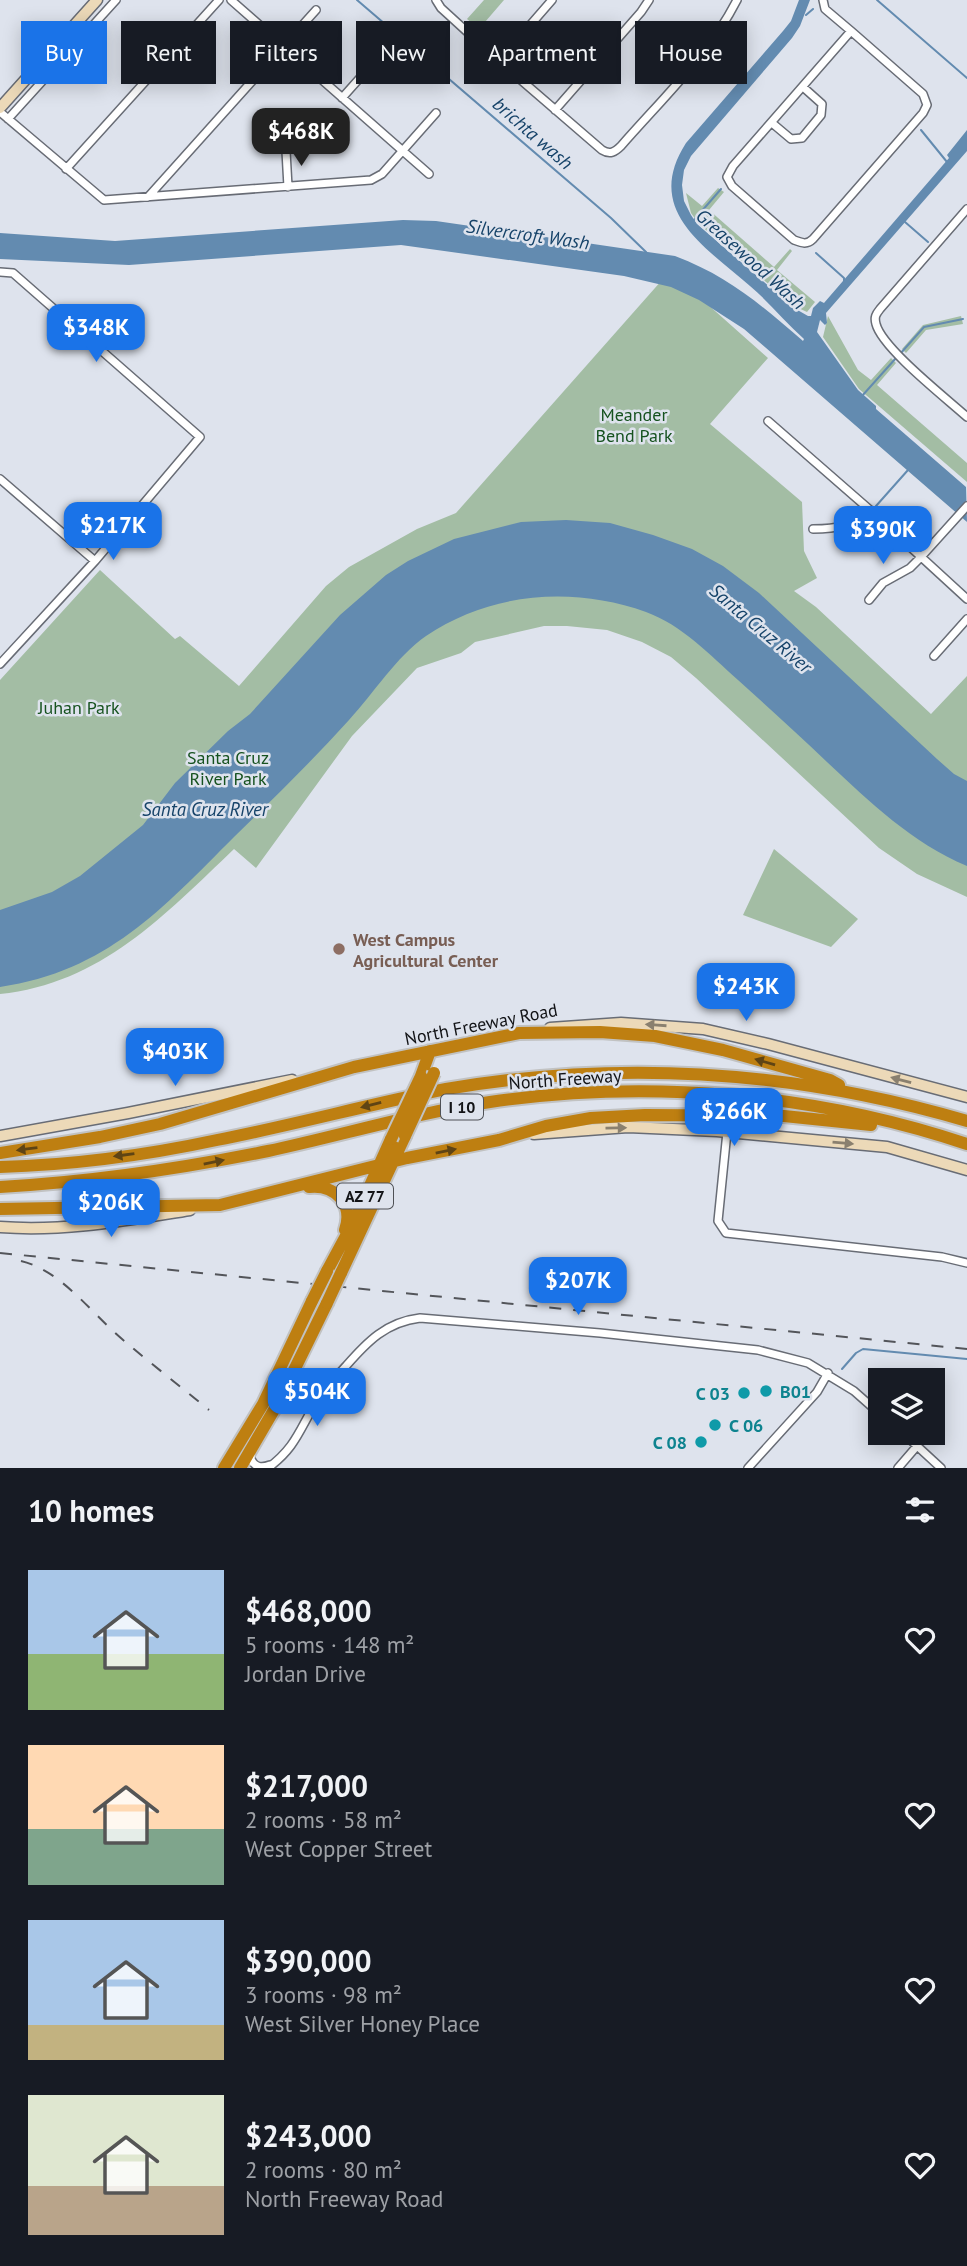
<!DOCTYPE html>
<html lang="en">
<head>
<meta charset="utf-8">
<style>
  body { margin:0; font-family:"PT Sans",sans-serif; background:#242831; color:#f1f3f6; height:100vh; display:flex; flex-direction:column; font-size:26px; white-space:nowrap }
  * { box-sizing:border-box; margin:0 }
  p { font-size:23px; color:#9ea1a6 }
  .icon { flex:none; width:38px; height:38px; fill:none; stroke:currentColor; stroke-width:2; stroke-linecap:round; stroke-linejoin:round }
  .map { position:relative; height:1468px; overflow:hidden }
  .panel { display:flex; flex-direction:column; background:#171b24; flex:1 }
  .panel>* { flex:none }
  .top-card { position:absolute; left:21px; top:21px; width:926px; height:63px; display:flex; gap:14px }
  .tools { position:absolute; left:868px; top:1368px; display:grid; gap:14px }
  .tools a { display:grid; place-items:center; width:77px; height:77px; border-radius:0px; background:#171b24; box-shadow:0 4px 18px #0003; font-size:35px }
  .price { position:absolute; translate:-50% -60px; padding:0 16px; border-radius:14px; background:#1a73e8; color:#fff; font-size:23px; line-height:46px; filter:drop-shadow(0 2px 4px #0008) }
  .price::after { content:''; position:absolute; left:50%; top:42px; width:21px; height:16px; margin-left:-10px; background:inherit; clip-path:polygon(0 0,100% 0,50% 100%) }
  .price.current { background:#222; color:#fff }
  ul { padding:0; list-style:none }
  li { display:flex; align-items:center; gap:21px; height:175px; padding:0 28px }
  li span { display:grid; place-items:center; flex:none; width:196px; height:140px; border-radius:0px; color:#555 }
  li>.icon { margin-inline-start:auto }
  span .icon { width:84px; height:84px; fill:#fffc; stroke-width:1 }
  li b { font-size:30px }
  h2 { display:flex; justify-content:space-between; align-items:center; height:84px; padding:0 28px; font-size:30px }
  .tag { padding:0 24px; border-radius:0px; background:#171b24; box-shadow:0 4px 18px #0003; font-size:24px; line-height:63px }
  .tag.current { background:#1a73e8; color:#fff }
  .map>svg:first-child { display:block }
  .green { fill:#a3bda4 }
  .water { fill:#638bb0 }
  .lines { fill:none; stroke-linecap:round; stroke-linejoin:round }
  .stream { stroke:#638bb0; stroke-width:2 }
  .street-casing { stroke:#686c75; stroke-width:10 }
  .secondary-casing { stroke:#686c75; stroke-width:13 }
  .highway-casing { stroke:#c1c2c2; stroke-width:16 }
  .street { stroke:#fff; stroke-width:7 }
  .secondary { stroke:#ecd9b8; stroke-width:10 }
  .highway { stroke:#be7f11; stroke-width:12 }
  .rail { stroke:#53555a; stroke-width:2; stroke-dasharray:12 12; stroke-linecap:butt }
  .highway-bridge-casing { stroke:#c1c2c2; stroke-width:16; stroke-linecap:butt }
  .highway-bridge { stroke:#be7f11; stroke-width:12 }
  .oneway { fill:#8a806f }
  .oneway2 { fill:#5f4414 }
  .education-dot { fill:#8d6e63; stroke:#dee3ed; stroke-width:2.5 }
  .culture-dot { fill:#0f9aa8; stroke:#dee3ed; stroke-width:2.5 }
  .labels { text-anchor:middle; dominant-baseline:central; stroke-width:5; stroke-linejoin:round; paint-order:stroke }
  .shield { fill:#dee3ed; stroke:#4f5156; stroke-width:2 }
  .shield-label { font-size:16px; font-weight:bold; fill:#121316 }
  .park-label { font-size:18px; fill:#16521f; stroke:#dee3ed }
  .education-label { font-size:18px; font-weight:bold; fill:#785e54; stroke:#dee3ed; text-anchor:start }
  .street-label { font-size:18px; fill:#121316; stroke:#dee3ed }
  .culture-label { font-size:18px; font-weight:bold; fill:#0d838f; stroke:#dee3ed; text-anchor:start }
  .water-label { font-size:19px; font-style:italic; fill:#164369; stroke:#dee3ed }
</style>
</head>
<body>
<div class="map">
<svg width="967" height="1468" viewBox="0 0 967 1468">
  <rect width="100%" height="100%" fill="#dee3ed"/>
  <path class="green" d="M484 0H504L479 29 467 19Z
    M718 188 724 192 709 210 774 267 790 249 792 251 777 270 815 302 807 312 794 306 699 224 691 213 686 193 702 206Z
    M670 271 768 358 710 424 802 502 804 551 817 578 794 591 816 607 931 714 967 676V897L917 874 879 848 696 678 671 657 642 642 607 630 567 626H544L475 642 461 653 417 668 352 736 256 868 234 849C165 915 100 984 0 994V680L100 570 175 639 180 636 239 686 326 586 349 567 417 529 456 513Z
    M828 316 858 370 871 380 891 358 896 363 877 385 967 463V482L859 389 823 337Z
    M961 316 963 324 926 330 906 353 902 349 923 325Z
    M774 849 858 919 831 947 743 915Z"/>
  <path class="water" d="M799 0H810L800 26 792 38 691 156 684 170 682 185 684 201 691 215 697 224 794 308 808 316H811L813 308 820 301 824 303 949 158 947 155 967 130V151L826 313 827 323 825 325 820 320 817 332 858 390 876 406V409L966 487 967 522 744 329 699 300 671 287 624 276 401 245 129 265 0 259V233L115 241 403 220 436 221 675 256C728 276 760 304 803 341L804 339C785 322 769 302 750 286 704 246 643 210 686 143L783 31 791 21Z
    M566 520 610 523 653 535 692 549 723 566 759 593 937 759 954 774 967 781V866C912 843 870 802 827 762 798 734 768 707 738 680 710 655 682 625 646 612 573 586 491 592 426 636 396 657 374 693 349 720 312 761 273 799 234 837 162 909 107 971 0 987V910L52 892 80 876 143 825 175 783 228 731 250 714 340 615 386 575 408 561 454 539 521 522Z"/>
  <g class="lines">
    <path class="stream" d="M357 0 611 218 646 252
      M877 0 967 78
      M806 15 813 9
      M921 130 947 162
      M694 220 721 189
      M905 222 928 242
      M816 253 844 278V281
      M900 354 924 327 963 319
      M862 396 896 358
      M876 506 908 470
      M842 1369 856 1353 863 1349 967 1359"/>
    <defs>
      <path id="street" d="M231 0 429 174
        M436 0 441 8 499 61 602 150C610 155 615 152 621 146 662 99 709 55 737 0
        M823 0 825 9 851 31
        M851 31 923 94 927 105 923 113 813 239C807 245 802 243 794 240L732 186 727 177 733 166Z
        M499 61 552 0
        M342 98 375 61
        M555 110 641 12 649 0
        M0 112 104 200 371 180 382 174 436 113
        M8 119 116 0
        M772 123 791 139 802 138 821 115 822 104 803 87
        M286 151 288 187
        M66 169 219 0
        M148 197 316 10
        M967 209 880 309C876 314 874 317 876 324 882 348 946 398 967 417
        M0 272 13 273 200 437 95 561 0 664
        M768 421 870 510 967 599
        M0 479 95 561
        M813 529C837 529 852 526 870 510
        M869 600 883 583 910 568 921 557 967 506
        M934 656 967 619
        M727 1132 718 1221 726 1233 942 1257 967 1263
        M903 1433 941 1468
        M251 1453V1459C255 1468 262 1468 270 1465
        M268 1468C295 1448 299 1431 315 1404 324 1390 335 1378 346 1366 367 1342 386 1322 420 1318L600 1333 758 1350 808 1363 854 1391 880 1414
        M748 1468 817 1392 828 1373
        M898 1468 917 1446"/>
      <path id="secondary" d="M0 108 97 0
        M550 1028 621 1023 703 1029 768 1044 967 1097
        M534 1134 628 1127 717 1131 887 1147 967 1170
        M0 1136 128 1113 292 1080
        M0 1227C65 1232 127 1220 190 1210"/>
      <path id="highway" d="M421 1076 430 1051
        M0 1153 100 1137 160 1124 354 1067 519 1033 600 1032 655 1036 723 1050 830 1080 839 1085
        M0 1167C72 1165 147 1155 217 1140 294 1125 370 1104 446 1089 622 1059 797 1071 967 1121
        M0 1187C90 1182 179 1169 268 1151 343 1135 414 1113 490 1102 648 1079 815 1093 967 1144
        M309 1187C335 1184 354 1204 345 1230
        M0 1209 220 1205 407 1158 499 1140 546 1126 591 1118 645 1115 784 1116 871 1125
        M327 1271 355 1219 391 1139
        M341 1273 405 1136
        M224 1468 263 1404 312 1301
        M240 1468 278 1403 327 1303"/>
    </defs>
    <use href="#street" class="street-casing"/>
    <use href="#secondary" class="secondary-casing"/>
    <use href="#highway" class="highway-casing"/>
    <use href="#street" class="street"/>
    <use href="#secondary" class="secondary"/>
    <use href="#highway" class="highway"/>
    <path class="rail" d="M0 1253 967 1349
      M21 1261C62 1271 90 1312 122 1339 150 1363 180 1386 209 1410"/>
    <defs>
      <path id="highway-bridge" d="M405 1136 434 1073
        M391 1139 421 1076
        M312 1301 327 1271
        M327 1303 341 1273"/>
    </defs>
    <use href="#highway-bridge" class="highway-bridge-casing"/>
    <use href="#highway-bridge" class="highway-bridge"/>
  </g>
  <defs><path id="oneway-solid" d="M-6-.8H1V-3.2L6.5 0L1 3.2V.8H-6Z" transform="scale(1.75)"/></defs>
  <g class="oneway">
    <use href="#oneway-solid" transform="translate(656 1025) rotate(-176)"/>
    <use href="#oneway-solid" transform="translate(901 1080) rotate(-165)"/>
    <use href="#oneway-solid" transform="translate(616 1128) rotate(-1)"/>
    <use href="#oneway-solid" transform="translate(843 1143) rotate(5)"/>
  </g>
  <g class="oneway2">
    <use href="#oneway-solid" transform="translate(765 1062) rotate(-164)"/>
    <use href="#oneway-solid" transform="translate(371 1105) rotate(166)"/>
    <use href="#oneway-solid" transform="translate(27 1149) rotate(173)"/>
    <use href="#oneway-solid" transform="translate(446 1151) rotate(-11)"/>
    <use href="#oneway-solid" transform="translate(124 1155) rotate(172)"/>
    <use href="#oneway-solid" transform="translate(214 1162) rotate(-11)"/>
  </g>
  <circle class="education-dot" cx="339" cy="949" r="7"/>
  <g class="culture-dot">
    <circle cx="766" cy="1391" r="7"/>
    <circle cx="744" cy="1393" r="7"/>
    <circle cx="715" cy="1425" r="7"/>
    <circle cx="701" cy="1442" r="7"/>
  </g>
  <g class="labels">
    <g class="shield">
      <rect x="441" y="1094.5" width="42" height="25" rx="5"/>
      <rect x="337" y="1183.5" width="56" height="25" rx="5"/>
    </g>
    <g class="shield-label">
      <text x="462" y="1107">I 10</text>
      <text x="365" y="1196">AZ 77</text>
    </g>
    <g class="park-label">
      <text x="634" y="414">Meander<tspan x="634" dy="21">Bend Park</tspan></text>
      <text x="79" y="707">Juhan Park</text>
      <text x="228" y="757">Santa Cruz<tspan x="228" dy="21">River Park</tspan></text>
    </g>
    <g class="education-label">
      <text x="353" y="939">West Campus<tspan x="353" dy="21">Agricultural Center</tspan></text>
    </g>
    <g class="street-label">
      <text transform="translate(481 1024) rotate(-11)">North Freeway Road</text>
      <text transform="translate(565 1079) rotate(-4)">North Freeway</text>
    </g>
    <g class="culture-label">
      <text x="780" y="1391">B01</text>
      <text x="730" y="1393" text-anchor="end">C 03</text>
      <text x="729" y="1425">C 06</text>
      <text x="687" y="1442" text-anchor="end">C 08</text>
    </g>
    <g class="water-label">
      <text transform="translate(533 133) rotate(41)">brichta wash</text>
      <text transform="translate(528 234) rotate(8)">Silvercroft Wash</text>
      <text transform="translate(751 259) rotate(42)">Greasewood Wash</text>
      <text transform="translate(761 628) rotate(40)">Santa Cruz River</text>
      <text x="205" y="809">Santa Cruz River</text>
    </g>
  </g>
</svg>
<div class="tools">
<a><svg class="icon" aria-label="layers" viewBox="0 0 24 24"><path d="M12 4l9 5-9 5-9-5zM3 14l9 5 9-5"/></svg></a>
</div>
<b class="price current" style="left:301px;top:168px">$468K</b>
<b class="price" style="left:96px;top:364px">$348K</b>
<b class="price" style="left:113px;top:562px">$217K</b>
<b class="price" style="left:883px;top:566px">$390K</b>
<b class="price" style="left:746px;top:1023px">$243K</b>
<b class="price" style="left:175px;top:1088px">$403K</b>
<b class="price" style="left:734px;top:1148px">$266K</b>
<b class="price" style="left:111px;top:1239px">$206K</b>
<b class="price" style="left:578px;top:1317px">$207K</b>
<b class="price" style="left:317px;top:1428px">$504K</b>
<div class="top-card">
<a class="tag current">Buy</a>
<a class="tag">Rent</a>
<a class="tag">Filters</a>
<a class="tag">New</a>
<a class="tag">Apartment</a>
<a class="tag">House</a>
</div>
</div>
<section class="panel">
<h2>10 homes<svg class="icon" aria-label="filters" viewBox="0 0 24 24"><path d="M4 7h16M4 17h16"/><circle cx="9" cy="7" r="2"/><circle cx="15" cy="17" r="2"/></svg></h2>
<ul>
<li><span style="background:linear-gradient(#a9c7e8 60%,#8fb573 0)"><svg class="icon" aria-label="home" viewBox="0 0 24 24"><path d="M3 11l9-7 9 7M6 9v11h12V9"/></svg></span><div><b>$468,000</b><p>5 rooms · 148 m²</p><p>Jordan Drive</p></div><svg class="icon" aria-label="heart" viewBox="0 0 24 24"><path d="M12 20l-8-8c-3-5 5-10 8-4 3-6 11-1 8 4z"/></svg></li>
<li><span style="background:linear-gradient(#ffd9b3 60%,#7fa58c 0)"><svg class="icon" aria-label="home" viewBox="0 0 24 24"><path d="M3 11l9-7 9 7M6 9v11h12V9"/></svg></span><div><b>$217,000</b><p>2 rooms · 58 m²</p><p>West Copper Street</p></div><svg class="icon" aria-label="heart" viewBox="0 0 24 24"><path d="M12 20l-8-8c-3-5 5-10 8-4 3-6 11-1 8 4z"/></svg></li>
<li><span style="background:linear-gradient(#a9c7e8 75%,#c2b280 0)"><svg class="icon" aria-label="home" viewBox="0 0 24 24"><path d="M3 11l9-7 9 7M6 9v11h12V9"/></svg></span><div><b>$390,000</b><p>3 rooms · 98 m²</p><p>West Silver Honey Place</p></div><svg class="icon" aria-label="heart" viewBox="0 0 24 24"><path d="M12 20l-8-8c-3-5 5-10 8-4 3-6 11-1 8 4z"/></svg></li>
<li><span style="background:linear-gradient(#dfe7d0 65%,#b9a48a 0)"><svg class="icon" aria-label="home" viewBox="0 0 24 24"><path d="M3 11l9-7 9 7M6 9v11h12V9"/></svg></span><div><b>$243,000</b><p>2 rooms · 80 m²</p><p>North Freeway Road</p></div><svg class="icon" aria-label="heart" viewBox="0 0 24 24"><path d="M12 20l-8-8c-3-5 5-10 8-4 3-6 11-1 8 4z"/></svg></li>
</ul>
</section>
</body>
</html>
